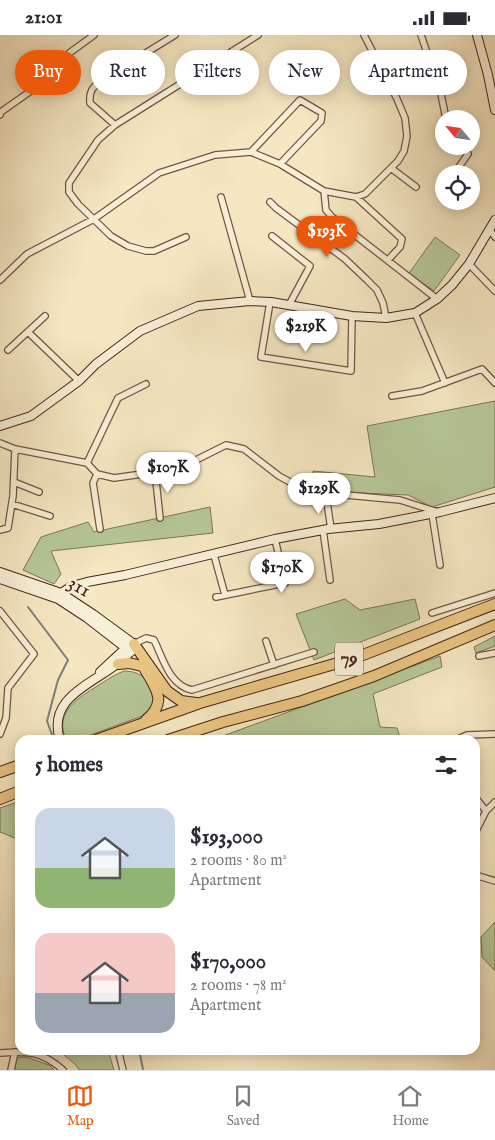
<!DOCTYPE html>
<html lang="en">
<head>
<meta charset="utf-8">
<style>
  body { margin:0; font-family:"IM FELL English",serif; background:#f7f7f7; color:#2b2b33; height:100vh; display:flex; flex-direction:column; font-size:19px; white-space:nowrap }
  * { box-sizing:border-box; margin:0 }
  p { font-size:16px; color:#7c7c81 }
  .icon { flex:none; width:28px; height:28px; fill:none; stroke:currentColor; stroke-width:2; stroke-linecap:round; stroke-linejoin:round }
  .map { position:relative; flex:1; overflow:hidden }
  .drawer { position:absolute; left:15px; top:700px; width:465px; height:320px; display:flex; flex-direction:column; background:#fff; border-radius:15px; box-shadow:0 2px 12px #0003 }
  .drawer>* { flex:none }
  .banner { position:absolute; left:15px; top:15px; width:465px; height:45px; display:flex; gap:10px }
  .needle { width:32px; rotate:299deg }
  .buttons { position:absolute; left:435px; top:75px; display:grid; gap:10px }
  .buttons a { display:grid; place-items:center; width:45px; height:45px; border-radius:50%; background:#fff; box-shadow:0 2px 12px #0003; font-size:25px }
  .price { position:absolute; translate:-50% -42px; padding:0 11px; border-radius:18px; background:#fff; color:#222; font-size:16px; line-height:32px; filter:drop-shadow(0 1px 2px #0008) }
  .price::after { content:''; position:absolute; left:50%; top:30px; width:15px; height:11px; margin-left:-8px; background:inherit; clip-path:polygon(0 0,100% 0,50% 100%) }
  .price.on { background:#ea580c; color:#fff }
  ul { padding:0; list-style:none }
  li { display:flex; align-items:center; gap:15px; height:125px; padding:0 20px }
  li span { display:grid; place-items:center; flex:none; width:140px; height:100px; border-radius:15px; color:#555 }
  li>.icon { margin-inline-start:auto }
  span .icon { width:60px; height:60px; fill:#fffc; stroke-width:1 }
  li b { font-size:21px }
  h2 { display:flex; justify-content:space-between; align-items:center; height:60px; padding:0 20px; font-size:21px }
  .pill { padding:0 18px; border-radius:22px; background:#fff; box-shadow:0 2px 12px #0003; font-size:18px; line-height:45px }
  .pill.on { background:#ea580c; color:#fff }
  .status { display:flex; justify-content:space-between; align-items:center; height:35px; padding:0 25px; background:#fff; direction:ltr }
  .status svg { height:14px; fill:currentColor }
  .menu { display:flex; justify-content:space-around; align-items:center; height:70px; border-top:1px solid #e1e1e2; background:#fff; font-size:14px; color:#7c7c81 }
  .menu a { display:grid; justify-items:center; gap:2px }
  .menu .on { color:#ea580c }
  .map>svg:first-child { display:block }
  .green { fill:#b6c798; stroke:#7e7658 }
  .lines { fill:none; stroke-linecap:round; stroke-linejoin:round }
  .stream { stroke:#7d7f7c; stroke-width:2 }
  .street-casing { stroke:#725542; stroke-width:8 }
  .secondary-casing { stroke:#462417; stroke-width:10 }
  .highway-casing { stroke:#462417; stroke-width:12 }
  .street { stroke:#f8efd7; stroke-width:5.5 }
  .secondary { stroke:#f8efd7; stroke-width:8 }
  .highway { stroke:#eac481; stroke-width:10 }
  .labels { text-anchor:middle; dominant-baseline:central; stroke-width:5; stroke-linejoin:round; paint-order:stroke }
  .shield { fill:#f8efd7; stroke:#7b6151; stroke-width:1 }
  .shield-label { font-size:19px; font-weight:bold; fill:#462417 }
  .street-label { font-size:20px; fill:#462417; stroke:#f8efd7 }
</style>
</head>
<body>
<div class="status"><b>21:01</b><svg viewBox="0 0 49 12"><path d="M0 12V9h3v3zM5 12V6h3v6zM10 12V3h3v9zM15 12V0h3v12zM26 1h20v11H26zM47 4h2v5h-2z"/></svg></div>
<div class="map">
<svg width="495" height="1035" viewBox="0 0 495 1035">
  <rect width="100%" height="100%" fill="#f5e7c2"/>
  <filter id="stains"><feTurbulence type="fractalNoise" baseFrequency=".004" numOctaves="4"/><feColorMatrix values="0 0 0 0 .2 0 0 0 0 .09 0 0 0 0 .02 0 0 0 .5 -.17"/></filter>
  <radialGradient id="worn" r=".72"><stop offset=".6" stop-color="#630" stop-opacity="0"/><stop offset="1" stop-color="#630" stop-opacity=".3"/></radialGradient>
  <path class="green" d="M435 202 460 220 434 256 409 238Z
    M495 366V452L432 472 408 460 336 457 311 451 313 436 375 442 367 391Z
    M210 472 213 498 51 516 61 539 54 549 23 535 41 502 88 487 94 497Z
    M345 564 360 575 415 564 420 584 314 625 296 579Z
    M495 601V611L476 618 474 612Z
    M440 621 442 632 373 659 380 692 397 693 401 705H337L300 702 298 705H212Z
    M124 636C146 636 153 651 155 670L145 680 77 705H66C55 678 74 666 94 653 104 647 113 640 124 636Z
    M20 766V805L0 797V773Z
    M495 887V936L482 922 481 902Z
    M58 1015H108L114 1035H79L77 1031Z
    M26 1022 49 1030 54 1035H14L16 1023Z"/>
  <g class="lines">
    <path class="stream" d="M28 572 68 625 58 645 47 686 54 705
      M139 1015 143 1034"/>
    <defs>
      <path id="street" d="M421 0 441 59 446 84
        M0 80 1 77 35 53 68 19 94 0
        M115 90 90 68C89 57 92 53 100 46L175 0
        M251 117 300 65 322 78 321 86 280 129
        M391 133 416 152
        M454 139 468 119 461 111
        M324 156 326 175 332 182 437 264
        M221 162 250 266
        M356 162 402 204 400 212 388 225
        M270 167 276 173 345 224 366 244 377 255 383 268 386 283
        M490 195 495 202
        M272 201 310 231 289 270
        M186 202 154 216H146L128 211 111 201 78 169 69 157V148L98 105 115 90 258 0
        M469 229 495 256
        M0 245 27 219 94 184 159 138 215 120 251 117 280 129 324 156 356 162 365 159 398 126 404 116 407 101 405 83 397 64 364 0
        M270 267 261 322 351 336 352 281
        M415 278 445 348
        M28 297 79 346
        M8 315 45 281
        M392 361 422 356 482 334 495 348
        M0 408 15 414 87 428 118 363 146 349
        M87 428 97 439 114 443 178 434 226 410 244 414 279 441 301 453 324 458 400 465 438 477
        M155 437 160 483
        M97 439 93 448 100 494
        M14 447 39 457
        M307 466 327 467 331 494
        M12 469 50 481
        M432 479 440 530
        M0 495 8 493 13 461 15 414
        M323 495 330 545
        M214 520 225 560
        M216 562 285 548 275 504
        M0 576 34 619 8 653 6 683 0 699
        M432 578 495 558
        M266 606 274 630
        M134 609 146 603 154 605C163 623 169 650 192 655L314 617
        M479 621 495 618
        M456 705 467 700 495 699
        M475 762 486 776
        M475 798 486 776 495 767
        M475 840 495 846
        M118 1015 123 1035
        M0 1018C27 1016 42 1016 63 1035
        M11 1035 15 1017"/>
      <path id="secondary" d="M477 0 488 40 495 75
        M0 391 31 381 79 346 96 329 140 296 198 271 250 266 271 267 352 281 386 283 415 278 437 264 452 250 469 229 495 185
        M0 537 61 558 93 579 134 609
        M0 544 58 564 87 583 131 617
        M58 564 61 558 72 551 87 547 125 540 275 504 328 494 379 489 440 477 495 463
        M100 637 128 611
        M60 705C46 661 96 648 122 625 126 621 130 619 132 613"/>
      <path id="highway" d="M134 609 167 656 181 666 196 668
        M118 629 129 628 142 631
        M144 633C156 653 168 667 146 685
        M96 705 200 668 355 623 495 569
        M168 705 223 687 302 666 374 641 495 590
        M0 737 20 730
        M0 764 20 756"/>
    </defs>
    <use href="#street" class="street-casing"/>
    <use href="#secondary" class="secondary-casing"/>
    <use href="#highway" class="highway-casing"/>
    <use href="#street" class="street"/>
    <use href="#secondary" class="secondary"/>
    <use href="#highway" class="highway"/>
  </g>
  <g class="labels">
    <rect class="shield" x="335" y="607.5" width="28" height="33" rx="4"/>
    <g class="shield-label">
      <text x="349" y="624">79</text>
    </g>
    <g class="street-label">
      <text transform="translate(79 552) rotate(30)">311</text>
    </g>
  </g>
  <rect width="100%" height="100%" filter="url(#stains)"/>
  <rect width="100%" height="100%" fill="url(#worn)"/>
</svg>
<div class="buttons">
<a><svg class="needle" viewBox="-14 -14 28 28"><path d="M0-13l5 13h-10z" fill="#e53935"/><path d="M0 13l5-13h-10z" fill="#7c7c81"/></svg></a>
<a><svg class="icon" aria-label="locate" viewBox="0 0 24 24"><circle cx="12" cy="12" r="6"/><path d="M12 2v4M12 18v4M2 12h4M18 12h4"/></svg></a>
</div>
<b class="price on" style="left:327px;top:223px">$193K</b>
<b class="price" style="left:306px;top:318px">$219K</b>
<b class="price" style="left:168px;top:459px">$107K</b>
<b class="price" style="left:319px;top:480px">$129K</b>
<b class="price" style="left:282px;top:559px">$170K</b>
<div class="banner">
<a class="pill on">Buy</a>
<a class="pill">Rent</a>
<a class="pill">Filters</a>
<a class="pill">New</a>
<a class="pill">Apartment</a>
</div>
<section class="drawer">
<h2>5 homes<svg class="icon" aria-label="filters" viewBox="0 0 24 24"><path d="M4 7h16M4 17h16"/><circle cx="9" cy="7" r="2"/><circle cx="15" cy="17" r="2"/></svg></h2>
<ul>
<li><span style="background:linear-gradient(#c9d6e8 60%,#8fb573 0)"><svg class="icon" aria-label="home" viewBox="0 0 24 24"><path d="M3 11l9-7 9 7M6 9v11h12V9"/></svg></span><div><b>$193,000</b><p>2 rooms · 80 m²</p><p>Apartment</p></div></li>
<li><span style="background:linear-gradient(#f6c9c9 60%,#9aa5b1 0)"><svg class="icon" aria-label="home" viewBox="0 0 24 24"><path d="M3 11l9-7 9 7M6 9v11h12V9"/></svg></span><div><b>$170,000</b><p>2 rooms · 78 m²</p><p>Apartment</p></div></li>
</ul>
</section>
</div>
<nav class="menu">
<a class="on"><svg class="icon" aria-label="map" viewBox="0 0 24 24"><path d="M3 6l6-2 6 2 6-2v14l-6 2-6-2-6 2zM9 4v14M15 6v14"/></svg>Map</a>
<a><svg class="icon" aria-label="saved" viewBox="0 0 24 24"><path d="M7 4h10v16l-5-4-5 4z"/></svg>Saved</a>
<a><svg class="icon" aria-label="home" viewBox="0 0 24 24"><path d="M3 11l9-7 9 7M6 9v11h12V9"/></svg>Home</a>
</nav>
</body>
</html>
